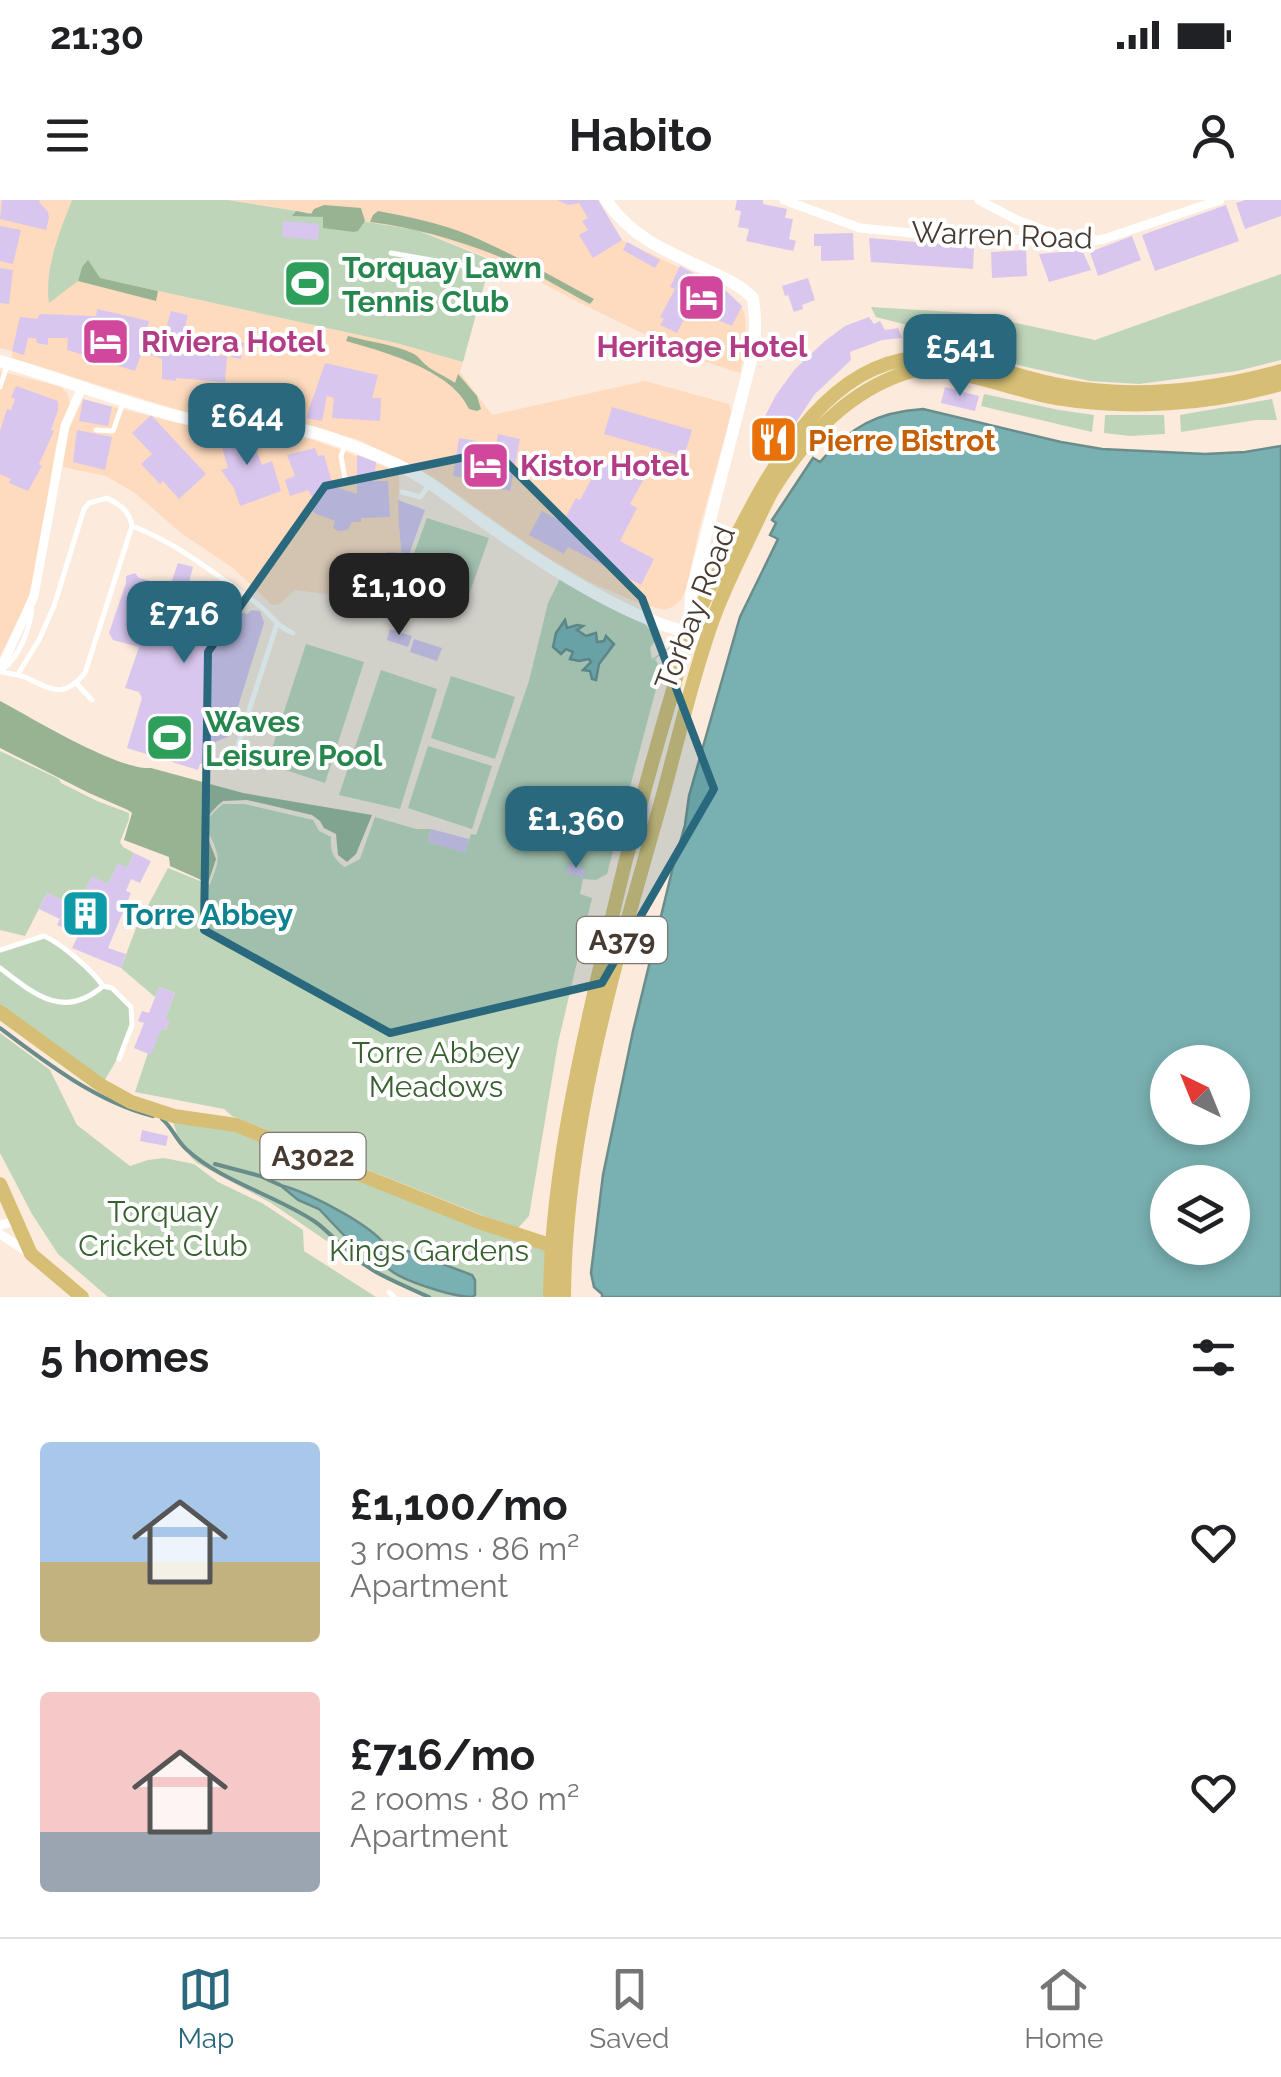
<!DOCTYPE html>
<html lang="en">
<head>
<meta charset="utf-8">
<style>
  body { margin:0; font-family:Raleway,sans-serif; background:#f2f2f2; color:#202124; height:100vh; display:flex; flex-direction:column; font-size:38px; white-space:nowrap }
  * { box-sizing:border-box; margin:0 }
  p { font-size:32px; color:#757577 }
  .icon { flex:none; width:55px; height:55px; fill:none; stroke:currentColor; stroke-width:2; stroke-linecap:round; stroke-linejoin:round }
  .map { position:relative; height:1097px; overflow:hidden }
  .side { display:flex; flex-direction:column; background:#fff; flex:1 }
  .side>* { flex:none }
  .needle { width:65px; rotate:317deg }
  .fabs { position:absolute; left:1150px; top:845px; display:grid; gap:20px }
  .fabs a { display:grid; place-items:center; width:100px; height:100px; border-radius:50%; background:#fff; box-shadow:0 5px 15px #0003; font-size:50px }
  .price { position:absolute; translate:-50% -85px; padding:0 22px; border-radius:20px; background:#2a687e; color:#fff; font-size:32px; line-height:65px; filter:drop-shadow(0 2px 5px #0008) }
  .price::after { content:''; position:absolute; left:50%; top:60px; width:30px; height:22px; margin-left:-15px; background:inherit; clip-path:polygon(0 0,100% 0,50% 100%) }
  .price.selected { background:#222; color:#fff }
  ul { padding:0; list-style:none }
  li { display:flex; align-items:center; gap:30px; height:250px; padding:0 40px }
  li span { display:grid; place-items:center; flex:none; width:280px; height:200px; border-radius:10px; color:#555 }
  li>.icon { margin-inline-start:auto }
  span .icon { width:120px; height:120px; fill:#fffc; stroke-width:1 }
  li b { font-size:42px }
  h2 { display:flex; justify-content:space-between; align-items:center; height:120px; padding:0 40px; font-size:42px }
  .status { display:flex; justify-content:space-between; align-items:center; height:70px; padding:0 50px; background:#fff; direction:ltr }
  .status svg { height:28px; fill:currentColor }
  header { display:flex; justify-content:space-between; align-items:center; height:130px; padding:0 40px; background:#fff; font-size:45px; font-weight:700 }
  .menu { display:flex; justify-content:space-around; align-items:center; height:140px; border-top:2px solid #e0e0e0; background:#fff; font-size:28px; color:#757577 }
  .menu a { display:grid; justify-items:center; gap:5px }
  .menu .selected { color:#2a687e }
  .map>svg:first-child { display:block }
  .built { fill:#fedbbe }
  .green { fill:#bed5b9 }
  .forest { fill:#97b391 }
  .water { fill:#79b0b1; stroke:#6a8d8b; stroke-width:2.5; fill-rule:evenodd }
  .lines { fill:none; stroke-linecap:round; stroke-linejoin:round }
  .stream { stroke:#6a8d8b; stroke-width:4 }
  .building { fill:#d8c6ee }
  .lane { stroke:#fff; stroke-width:5 }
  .street { stroke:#fff; stroke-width:9 }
  .secondary { stroke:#fff; stroke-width:12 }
  .primary { stroke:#d6bf74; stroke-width:14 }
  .marked { fill:#2a687e; fill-opacity:0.2; stroke:#2a687e; stroke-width:8; stroke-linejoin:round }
  .labels { text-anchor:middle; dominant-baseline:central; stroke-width:8; stroke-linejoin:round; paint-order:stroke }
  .shield { fill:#fff; stroke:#7e756f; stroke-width:2.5 }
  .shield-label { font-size:28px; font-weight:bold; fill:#463a31 }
  .street-label { font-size:30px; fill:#463a31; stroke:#fff }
  .leisure-label { font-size:30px; font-weight:bold; fill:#27864d; stroke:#fff; text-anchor:start }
  .hotel-label { font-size:30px; font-weight:bold; fill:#b23c85; stroke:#fff; text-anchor:start }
  .food-label { font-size:30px; font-weight:bold; fill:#c56008; stroke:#fff; text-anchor:start }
  .culture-label { font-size:30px; font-weight:bold; fill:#0d838f; stroke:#fff; text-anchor:start }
  .park-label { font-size:30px; fill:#386030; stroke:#fff }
</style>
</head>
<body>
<div class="status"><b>21:30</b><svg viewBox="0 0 49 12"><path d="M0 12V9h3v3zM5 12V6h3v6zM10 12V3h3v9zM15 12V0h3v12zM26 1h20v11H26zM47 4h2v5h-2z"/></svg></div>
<header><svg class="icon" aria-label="menu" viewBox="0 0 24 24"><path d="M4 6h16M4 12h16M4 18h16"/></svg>Habito<svg class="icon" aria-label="person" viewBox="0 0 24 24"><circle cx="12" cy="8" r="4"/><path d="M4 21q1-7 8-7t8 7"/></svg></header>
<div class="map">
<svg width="1281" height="1097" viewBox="0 0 1281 1097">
  <rect width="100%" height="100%" fill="#fceadc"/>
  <path class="built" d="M0 0H72L51 65 49 102 78 81 99 78 396 143 463 162 460 172 492 215 645 181 729 204 732 213 701 322 686 389 681 400 674 406 665 410 641 404 590 382 545 356 434 278 359 240 287 221 213 218 191 214 12 158V151L0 148Z
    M228 0H598L622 40 724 89 742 106 745 116 746 144 740 173 696 159 582 104 510 66 418 30Z
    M0 171 61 187 67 193 70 204 56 245 39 355 27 403 0 456Z
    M83 199 178 223 217 230 311 239 399 272V326L403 371 391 414 327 394 295 390 280 404 272 405 233 368 181 333 135 293 106 276 63 267 68 231Z"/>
  <path class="green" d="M72 0H228L417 30 491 60 463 162 396 143 99 78 94 71 82 67 78 81 49 103C44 69 60 31 72 0Z
    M1281 74V160L1237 171 1139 184 1090 181 1022 166 967 150 942 134 876 117 871 107 969 113 1095 140Z
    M984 194 1059 210 1094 215 1092 232 981 206Z
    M1272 199 1277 220H1256L1181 232 1180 215Z
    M1105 215H1164L1165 234 1130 236 1104 233Z
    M427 318 489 338 467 400 405 378Z
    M562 375 636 414 655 436V441L650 448 652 459 689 434 655 459 661 470 607 674 596 680 583 679 580 694 592 698 558 843 529 1016 517 1029 232 916 224 909 135 892 148 853 161 829 166 830 169 821 165 818 175 793 159 787 155 797 121 768 136 728 168 668 210 685C213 675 220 663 217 653 210 627 195 627 223 604H244L313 620 319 631 331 637C330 651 333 659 345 667L360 659 375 617 416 629H431L428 642 465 652 471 634 476 635 480 624 529 481 548 403Z
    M306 444 364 462 325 583 267 564Z
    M381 470 437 489 400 609 339 595Z
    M451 476 515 497 495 559 431 538Z
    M428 546 492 566 472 629 408 608Z
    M0 551 59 579 61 583 97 601 129 613V619L120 642 123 647 134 653 127 668 118 664 108 684 92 677 77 707 47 693 25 736 0 730Z
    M44 737 63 747 103 786 112 788 131 807C133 841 116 858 102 886L0 812V750Z
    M0 833 50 870 77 925 130 966 148 960 164 958 194 964 218 982 262 1003 303 1030 304 1051 376 1097H108L58 1054 32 1014 0 953Z
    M171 915 218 921 550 1046V1097H423L375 1074 271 1003 197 963C181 948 177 935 171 915Z"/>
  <path class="forest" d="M324 5 361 8 365 21 358 31 354 32 323 28V17L292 16 296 11 311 14 314 9Z
    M378 11C409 17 440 23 469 35 512 53 553 77 594 99L590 104C565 91 540 75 514 63 469 43 418 28 370 22L373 15Z
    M88 60 100 78 158 91 156 101 78 81 82 67Z
    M348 136C370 142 393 144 414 154 419 157 422 162 426 165 432 171 447 177 455 183L458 174 477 196 481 209 477 211 469 209C452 170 384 152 346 141Z
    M0 501C32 518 119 571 151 568L243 593 372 615 356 654 347 662 338 655 336 634 324 628 320 621 312 615 247 600 223 601C196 623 206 631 216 659L208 683 170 666 169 657 124 640 132 613 128 610 89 593 0 548Z"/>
  <path class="water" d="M923 209 1061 242 1102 249 1205 254 1245 252 1281 246V1097H602V1094L594 1087 591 1073 603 975 633 831 672 671 685 625 689 596 740 417 778 339 770 335 776 323 772 320 813 258 820 262C850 227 877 212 923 209ZM1168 862H1232V928H1168ZM1168 982H1232V1048H1168Z
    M565 420 567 428 577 425 583 426 577 430 586 436 596 433 597 442 604 441 606 436 614 444 599 464 596 480 592 479 590 471 583 470 591 462 589 459 579 461 570 459 573 452 566 449 561 454 553 447 556 433Z
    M280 985C308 992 363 1021 382 1041V1049L384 1052 389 1047H397L472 1075 475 1080V1095L472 1097C454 1097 402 1081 389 1069 386 1067 382 1058 381 1055L372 1056 364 1050 356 1048 319 1009 298 1000Z"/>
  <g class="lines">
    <path class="stream" d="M0 828C46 863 97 902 153 916
      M162 919C172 927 176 940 186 949 222 982 273 994 314 1021 329 1031 340 1046 354 1057 376 1075 403 1085 429 1097
      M215 964 260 976 280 985"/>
  </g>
  <path class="building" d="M2 0H40L39 2 48 12 49 18 46 30 0 19Z
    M557 0H598L622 40 593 58 579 35 588 30 582 21 588 18 579 3 568 5Z
    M737 0H763V4L787 9 785 18 793 19 789 39 796 41 793 51 746 41 749 29 738 27 741 11 735 10Z
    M1245 0H1281V16L1245 29 1236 3Z
    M1226 5 1239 41 1155 71 1142 35Z
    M283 21 319 24 318 40 282 37Z
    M0 26 21 30 13 64 0 61Z
    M853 33 854 60 821 61V46H814V34Z
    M1132 36 1141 60 1098 76 1090 52Z
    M869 38 974 47 973 69 871 62Z
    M627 42 660 60 655 68 623 50Z
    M1026 50 1027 76 992 78 991 52Z
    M1082 50 1091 70 1049 82 1039 54Z
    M680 66 724 89 742 106 732 126 710 117 706 122 687 113 677 133 660 125 664 119 660 117 675 89 670 87Z
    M0 68 13 70 9 104 0 103Z
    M808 78 815 100 802 105 803 109 794 112 788 95 785 96 782 86Z
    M97 109 149 121 143 146 161 151 163 145H168L171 127 167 125 171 111 188 115 179 151 227 156 225 182 176 178V181L162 179V159L142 152 135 171 67 150 68 138H48V145L37 143 36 138H28L24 155 12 151 20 117 37 119 40 114 96 116Z
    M869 117 874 124 880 121 885 130 898 128 902 138 882 140 850 152 851 160 814 195 778 250 772 254 763 252 760 246 759 234 762 222 776 195 795 169 825 141 845 126Z
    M907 130 922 132 920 146 905 144Z
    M209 133 229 137 227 148 207 143Z
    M233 141 244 143 241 159 231 157Z
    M325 163 378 175 372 198H381L380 221 332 218 334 198 327 196 322 221 306 218Z
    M16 186 58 201V210L51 230 54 231 39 264 42 266 28 291 9 283 11 279 0 274V231L7 209 11 210 15 199 11 197Z
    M945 187 979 196 975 211 941 203Z
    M83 199 112 207 108 226 79 221Z
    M612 207 692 230 684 257 604 234Z
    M151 215 206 274 179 299 163 281 160 284 141 264 152 254 132 233Z
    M77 230 112 237 105 270 73 262Z
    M217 230 249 232 262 265 272 261 281 291 240 306 234 288 221 270 228 268Z
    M498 234 520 239 510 291 491 287 492 283 453 276 459 238 477 241 475 250 495 253Z
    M315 248 318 256 324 255 333 286 357 294V255L376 262 374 281H388L390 317 361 318V322H352L348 330 338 331 333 328 335 321 314 313 309 300 313 298 308 290 290 296 285 280 295 276 287 255Z
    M616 260 646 275 630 304 637 308 620 341 654 359 641 385 568 347 564 354 529 335 542 311 563 322 576 298 580 300 601 261 612 267Z
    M398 300 425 310 403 371 399 326Z
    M386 352H397V386H386Z
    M178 363 193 367 187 391 188 396 247 414 252 410 260 411 264 423 229 536 215 542 206 562 200 564 198 570 127 548 142 498 139 492 125 488 139 447 113 440 109 433 126 383V376L135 373 139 378 170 386Z
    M390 429 412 436 408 447 387 440Z
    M414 439 442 448 437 461 410 452Z
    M431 629 469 639 465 653 428 642Z
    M134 653 151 661 140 683 131 679 126 691 131 693 108 748 126 754 121 768 72 748 81 730 69 724 65 729 57 725 60 719 39 709 47 693 77 707 92 676 108 684 118 663 127 668Z
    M569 663 585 669 583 678 566 673Z
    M159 787 175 793 165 818 170 820 165 831 161 829 151 855 134 848 144 823 138 821 142 811 149 813Z
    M142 930 168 936 166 946 140 941Z"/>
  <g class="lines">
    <path class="lane" d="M391 53 460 65 502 77
      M0 187 7 166
      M96 230 113 231 123 203
      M345 244 341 256 345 279
      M402 292 420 297 428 287
      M132 326C178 343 216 375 256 403 270 412 276 427 293 433
      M3 469C20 456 29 430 32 409
      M0 471C9 474 17 474 25 477 51 489 63 500 85 473L132 326C129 310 120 305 107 298L89 303 84 309 54 406 39 440 18 474
      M77 484 92 500
      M232 563 277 424
      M0 750 44 736C62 744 92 770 103 786 64 820 35 795 0 768
      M103 786 112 788 131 807 132 825 119 859
      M389 1092 394 1097"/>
    <path class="street" d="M784 0 860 28 932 35 1078 43 1104 39 1220 0
      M979 0 1017 20 1067 39
      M0 470 34 396 65 226 82 187
      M0 1025 9 1023 16 1017
      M0 1034 29 1053"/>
    <path class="secondary" d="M606 0C632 38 666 51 707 70 724 78 739 84 753 98L755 117V145L691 394 689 431
      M0 161C66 180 130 206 197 221 227 228 258 224 288 227 322 232 365 250 396 264 426 278 451 299 478 318 538 361 634 426 707 436"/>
    <path class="primary" d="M0 812 102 886 131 902 174 916 236 925 479 1022 559 1048
      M0 984 31 1054 82 1097
      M550 1097C551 989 574 881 598 776 611 722 623 668 638 614 649 573 661 531 673 490 678 471 682 451 690 432 701 404 716 377 729 350 765 280 815 178 901 160 957 148 1010 177 1064 186 1135 199 1211 190 1281 171
      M564 1097C565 936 611 777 655 623 673 562 686 500 706 440 717 404 734 370 750 336 758 320 765 303 774 288 807 236 848 191 908 172 945 161 1017 192 1056 198 1130 210 1208 205 1281 184"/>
  </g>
  <path class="marked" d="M495 251 642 398 714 589 602 783 390 833 204 730 208 452 325 286Z"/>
  <defs>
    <symbol id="stadium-square" viewBox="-11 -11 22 22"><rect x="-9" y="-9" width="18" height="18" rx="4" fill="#2e9e5b" stroke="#fff"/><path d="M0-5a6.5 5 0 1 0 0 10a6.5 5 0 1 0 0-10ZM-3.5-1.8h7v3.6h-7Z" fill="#fff"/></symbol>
    <symbol id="hotel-square" viewBox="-11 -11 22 22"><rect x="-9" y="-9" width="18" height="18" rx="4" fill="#d1479c" stroke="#fff"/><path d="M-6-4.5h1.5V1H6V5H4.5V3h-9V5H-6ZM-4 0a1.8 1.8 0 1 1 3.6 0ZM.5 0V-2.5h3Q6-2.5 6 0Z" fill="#fff"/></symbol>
    <symbol id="restaurant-square" viewBox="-11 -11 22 22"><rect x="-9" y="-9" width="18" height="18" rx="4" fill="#e8710a" stroke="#fff"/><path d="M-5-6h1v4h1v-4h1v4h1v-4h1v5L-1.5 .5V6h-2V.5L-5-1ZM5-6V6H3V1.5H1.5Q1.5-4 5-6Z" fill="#fff"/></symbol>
    <symbol id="building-square" viewBox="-11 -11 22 22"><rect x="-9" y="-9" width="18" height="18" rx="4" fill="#0f9aa8" stroke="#fff"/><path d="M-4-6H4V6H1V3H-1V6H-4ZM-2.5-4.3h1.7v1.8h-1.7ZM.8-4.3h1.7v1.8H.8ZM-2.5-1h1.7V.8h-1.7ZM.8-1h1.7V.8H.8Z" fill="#fff"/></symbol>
  </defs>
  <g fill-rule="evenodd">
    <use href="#stadium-square" x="280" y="56" width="55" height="55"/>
    <use href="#hotel-square" x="674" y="70" width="55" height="55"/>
    <use href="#hotel-square" x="78" y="114" width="55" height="55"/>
    <use href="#restaurant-square" x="746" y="212" width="55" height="55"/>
    <use href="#hotel-square" x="458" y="238" width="55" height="55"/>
    <use href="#stadium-square" x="142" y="510" width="55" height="55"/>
    <use href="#building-square" x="58" y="686" width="55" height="55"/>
  </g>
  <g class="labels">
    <g class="shield">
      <rect x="577" y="717" width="90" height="46" rx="8"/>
      <rect x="260.5" y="933" width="105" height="46" rx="8"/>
    </g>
    <g class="shield-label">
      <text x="622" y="740">A379</text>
      <text x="313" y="956">A3022</text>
    </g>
    <g class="street-label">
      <text transform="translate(1002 35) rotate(2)">Warren Road</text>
      <text transform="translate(695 408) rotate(-69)">Torbay Road</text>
    </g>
    <g class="leisure-label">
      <text x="342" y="67">Torquay Lawn<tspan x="342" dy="34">Tennis Club</tspan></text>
      <text x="205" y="521">Waves<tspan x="205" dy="34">Leisure Pool</tspan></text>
    </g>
    <g class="hotel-label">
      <text x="141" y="141">Riviera Hotel</text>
      <text x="702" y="146" text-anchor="middle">Heritage Hotel</text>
      <text x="520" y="265">Kistor Hotel</text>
    </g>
    <g class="food-label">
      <text x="808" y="240">Pierre Bistrot</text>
    </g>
    <g class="culture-label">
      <text x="120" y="714">Torre Abbey</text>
    </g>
    <g class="park-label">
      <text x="436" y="852">Torre Abbey<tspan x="436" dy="34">Meadows</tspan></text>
      <text x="163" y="1011">Torquay<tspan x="163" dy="34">Cricket Club</tspan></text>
      <text x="429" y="1050">Kings Gardens</text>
    </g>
  </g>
</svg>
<div class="fabs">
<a><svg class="needle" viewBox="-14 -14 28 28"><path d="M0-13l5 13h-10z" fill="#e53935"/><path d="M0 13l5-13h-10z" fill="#757577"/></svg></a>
<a><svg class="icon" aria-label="layers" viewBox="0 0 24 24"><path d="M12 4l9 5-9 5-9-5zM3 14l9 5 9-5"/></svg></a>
</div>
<b class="price" style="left:960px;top:199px">£541</b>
<b class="price" style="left:247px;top:268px">£644</b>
<b class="price selected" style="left:399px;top:438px">£1,100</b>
<b class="price" style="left:184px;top:466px">£716</b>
<b class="price" style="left:576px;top:671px">£1,360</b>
</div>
<section class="side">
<h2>5 homes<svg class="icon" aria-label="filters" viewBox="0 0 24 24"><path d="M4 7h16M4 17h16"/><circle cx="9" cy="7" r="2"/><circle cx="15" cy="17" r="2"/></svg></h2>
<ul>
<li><span style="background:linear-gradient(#a9c7e8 60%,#c2b280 0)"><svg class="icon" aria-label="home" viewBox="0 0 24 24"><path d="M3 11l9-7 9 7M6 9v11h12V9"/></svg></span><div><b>£1,100/mo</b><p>3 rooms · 86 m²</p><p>Apartment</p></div><svg class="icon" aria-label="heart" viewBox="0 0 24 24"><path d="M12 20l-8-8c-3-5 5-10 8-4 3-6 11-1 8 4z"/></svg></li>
<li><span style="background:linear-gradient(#f6c9c9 70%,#9aa5b1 0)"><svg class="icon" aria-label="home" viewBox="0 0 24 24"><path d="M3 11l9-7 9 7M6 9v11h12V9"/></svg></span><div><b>£716/mo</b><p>2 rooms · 80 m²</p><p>Apartment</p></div><svg class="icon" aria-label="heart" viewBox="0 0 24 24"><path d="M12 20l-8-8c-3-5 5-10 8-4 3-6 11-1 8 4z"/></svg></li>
</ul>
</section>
<nav class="menu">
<a class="selected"><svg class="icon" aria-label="map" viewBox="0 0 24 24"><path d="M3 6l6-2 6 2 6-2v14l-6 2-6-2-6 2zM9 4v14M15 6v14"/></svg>Map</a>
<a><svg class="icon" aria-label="saved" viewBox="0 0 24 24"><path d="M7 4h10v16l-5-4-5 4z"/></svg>Saved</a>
<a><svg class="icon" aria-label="home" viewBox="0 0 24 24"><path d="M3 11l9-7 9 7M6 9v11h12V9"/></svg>Home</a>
</nav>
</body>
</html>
